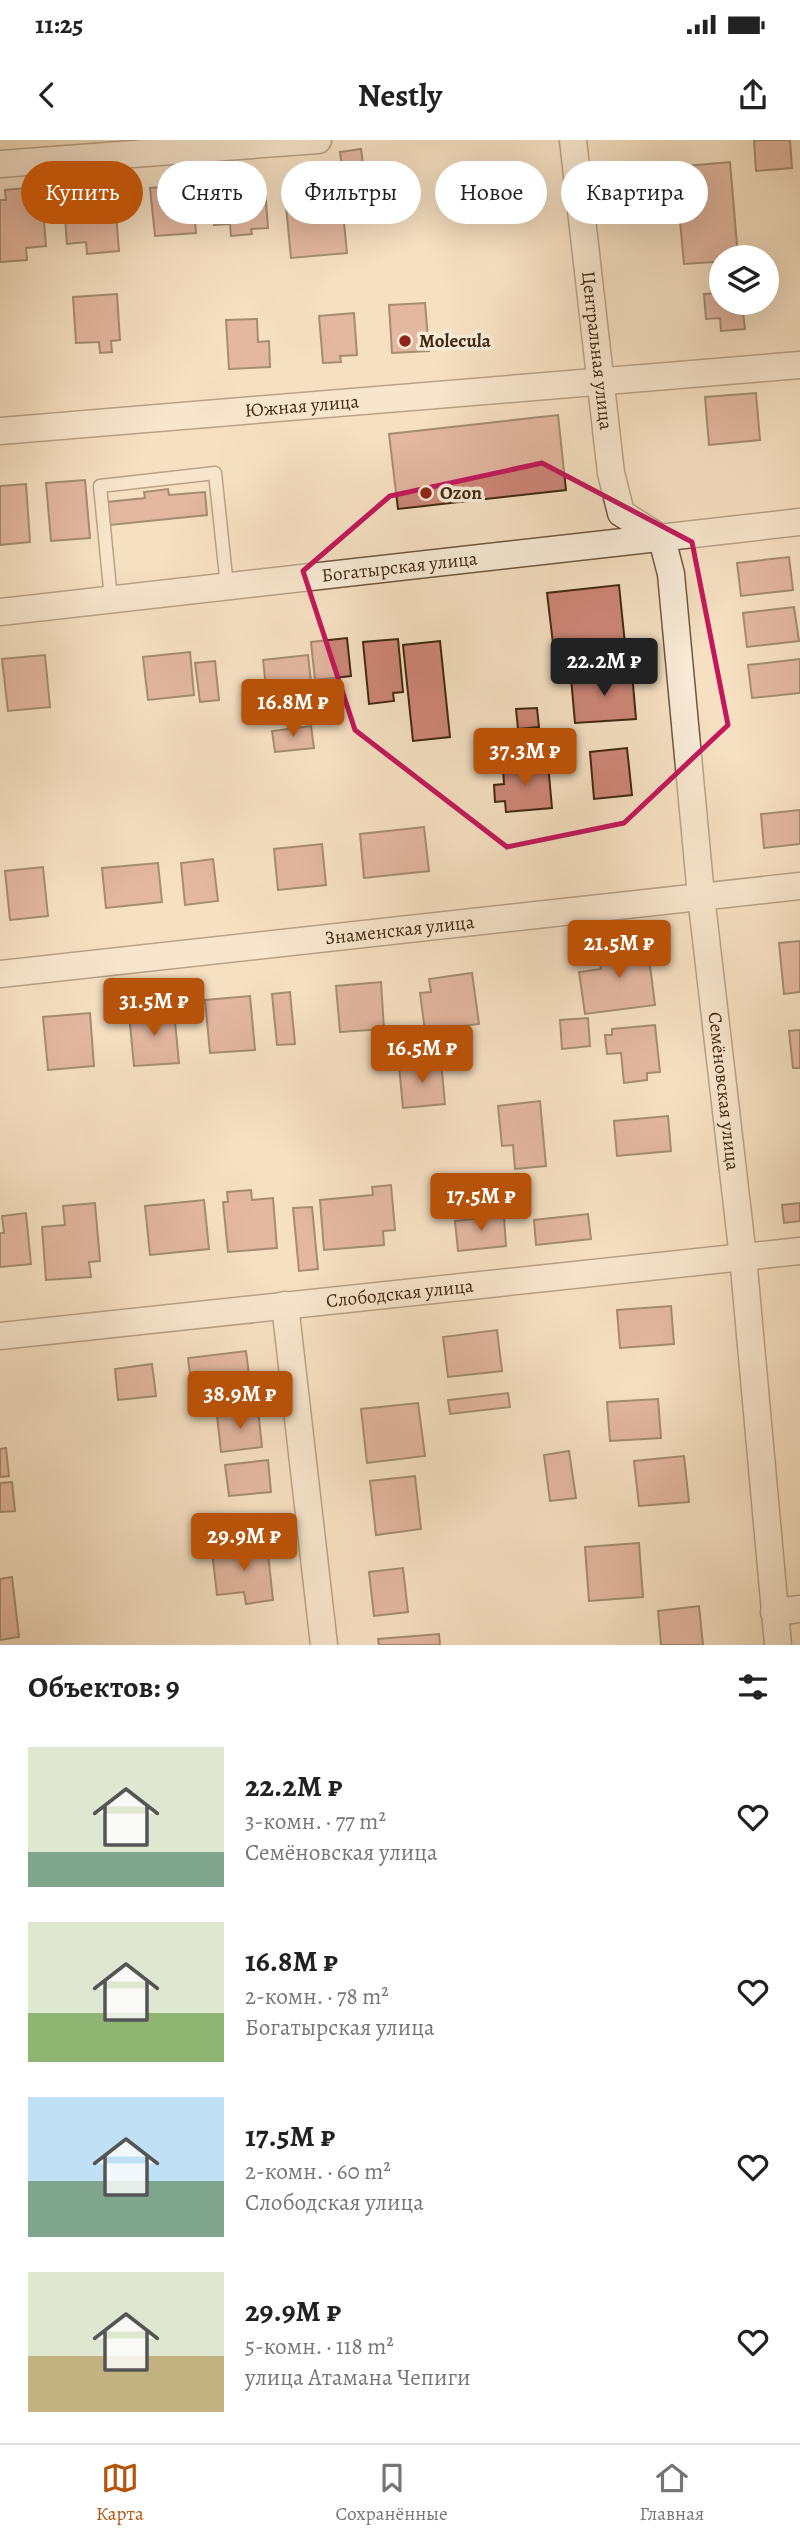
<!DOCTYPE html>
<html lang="ru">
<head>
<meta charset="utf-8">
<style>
  body { margin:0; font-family:Alegreya,serif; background:#f2f2f2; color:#222; height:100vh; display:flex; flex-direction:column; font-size:26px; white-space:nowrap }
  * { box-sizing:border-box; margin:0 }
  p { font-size:23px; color:#767676 }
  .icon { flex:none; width:38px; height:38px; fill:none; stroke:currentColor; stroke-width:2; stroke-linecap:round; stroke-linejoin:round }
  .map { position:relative; height:1505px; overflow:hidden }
  .side { display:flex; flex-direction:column; background:#fff; flex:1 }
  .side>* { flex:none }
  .guide { position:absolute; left:21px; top:21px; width:760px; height:63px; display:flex; gap:14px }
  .tools { position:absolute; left:709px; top:105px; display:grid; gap:14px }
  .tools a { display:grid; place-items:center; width:70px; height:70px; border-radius:50%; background:#fff; box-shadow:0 7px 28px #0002; font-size:35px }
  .price { position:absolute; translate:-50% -60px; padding:0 16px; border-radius:7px; background:#b45309; color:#fff; font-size:23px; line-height:46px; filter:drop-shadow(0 2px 4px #0008) }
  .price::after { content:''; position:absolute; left:50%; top:42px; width:21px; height:16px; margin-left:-10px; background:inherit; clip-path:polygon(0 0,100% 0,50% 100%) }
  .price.selected { background:#222; color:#fff }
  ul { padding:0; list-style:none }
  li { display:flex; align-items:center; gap:21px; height:175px; padding:0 28px }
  li span { display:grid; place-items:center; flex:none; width:196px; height:140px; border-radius:0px; color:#555 }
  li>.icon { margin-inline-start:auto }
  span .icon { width:84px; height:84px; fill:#fffc; stroke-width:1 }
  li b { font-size:30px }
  h2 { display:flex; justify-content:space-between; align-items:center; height:84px; padding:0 28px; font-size:30px }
  .pill { padding:0 24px; border-radius:32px; background:#fff; box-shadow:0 7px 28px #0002; font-size:24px; line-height:63px }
  .pill.selected { background:#b45309; color:#fff }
  .status { display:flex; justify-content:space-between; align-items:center; height:49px; padding:0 35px; background:#fff; direction:ltr }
  .status svg { height:19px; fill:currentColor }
  header { display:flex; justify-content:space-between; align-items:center; height:91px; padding:0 28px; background:#fff; font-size:32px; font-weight:700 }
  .tabs { display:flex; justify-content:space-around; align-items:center; height:98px; border-top:2px solid #e0e0e0; background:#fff; font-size:19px; color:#767676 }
  .tabs a { display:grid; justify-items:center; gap:4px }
  .tabs .selected { color:#b45309 }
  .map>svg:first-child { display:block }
  .building { fill:#cd8677; stroke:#422911; stroke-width:2 }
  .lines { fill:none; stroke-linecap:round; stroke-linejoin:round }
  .lane-casing { stroke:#6f573d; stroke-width:15 }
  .street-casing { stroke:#6f573d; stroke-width:29 }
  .lane { stroke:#f8ebd7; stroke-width:12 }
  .street { stroke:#f8ebd7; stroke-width:26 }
  .marked { fill:none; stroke:#c2185b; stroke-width:5; stroke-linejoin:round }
  .poi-dot { fill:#8f2418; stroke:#f8ebd7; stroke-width:2.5 }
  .labels { text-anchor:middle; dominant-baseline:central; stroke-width:7; stroke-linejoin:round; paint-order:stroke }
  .poi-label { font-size:19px; font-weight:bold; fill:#422911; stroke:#f8ebd7; text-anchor:start }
  .street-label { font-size:19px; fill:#422911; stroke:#f8ebd7 }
</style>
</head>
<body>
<div class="status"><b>11:25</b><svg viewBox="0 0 49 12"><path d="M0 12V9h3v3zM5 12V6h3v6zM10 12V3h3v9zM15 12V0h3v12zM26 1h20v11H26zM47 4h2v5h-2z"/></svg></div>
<header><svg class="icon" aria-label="back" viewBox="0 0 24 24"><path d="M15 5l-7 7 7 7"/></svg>Nestly<svg class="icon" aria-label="share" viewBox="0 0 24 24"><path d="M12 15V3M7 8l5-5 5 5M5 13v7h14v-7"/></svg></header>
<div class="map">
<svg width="800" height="1505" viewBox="0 0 800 1505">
  <rect width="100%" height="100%" fill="#f5e0c2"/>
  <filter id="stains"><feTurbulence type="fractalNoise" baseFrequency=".00286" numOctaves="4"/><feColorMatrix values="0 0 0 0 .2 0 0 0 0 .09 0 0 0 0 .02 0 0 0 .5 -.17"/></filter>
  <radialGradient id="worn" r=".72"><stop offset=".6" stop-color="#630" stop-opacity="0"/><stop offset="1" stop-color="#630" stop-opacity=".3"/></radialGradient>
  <path class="building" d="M754 0H790L792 28 756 31Z
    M361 9 368 62 347 65 340 12Z
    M730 22 738 117H721V163H742L745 189 721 191 720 178 706 179 704 154 717 153 714 122 684 124 675 27Z
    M192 45 196 93 155 96 150 48Z
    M265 47 268 88 251 89 252 94 231 96 230 84 214 85 211 51Z
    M26 48 27 58 42 56 46 106 26 108 27 120 0 122V60H6L5 50Z
    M114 49 119 111 87 114 86 102 67 104 63 52Z
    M342 62 347 113 291 118 286 66Z
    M117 154 120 200 111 201 112 212 100 213 99 202 76 203 73 157Z
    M425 163 429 211 392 213 389 165Z
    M354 173 357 215 340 216 341 222 323 223 319 176Z
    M257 179 258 202 269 201 270 227 229 229 226 180Z
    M756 253 760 300 709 305 705 257Z
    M558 275 566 350 398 369 389 294Z
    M85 340 90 398 51 401 46 343Z
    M26 344 30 402 0 405V346Z
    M168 349 169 355 205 352 207 375 110 385 107 362 145 358 144 352Z
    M789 417 793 450 741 456 737 423Z
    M619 445 625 504 554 512 547 453Z
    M794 467 799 501 747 507 743 473Z
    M347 498 351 536 315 540 311 502Z
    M398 499 403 552 393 553 394 561 369 564 363 502Z
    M440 501 450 597 413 601 403 505Z
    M190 512 194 555 148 560 143 517Z
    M45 515 50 567 8 571 2 519Z
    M308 515 314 569 269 574 263 520Z
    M800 519V553L752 558 748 525Z
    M215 521 219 560 200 562 195 523Z
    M632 533 636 579 575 583 571 538Z
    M537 568 539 587 518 589 516 569Z
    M311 586 314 608 275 612 272 591Z
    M627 608 632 655 594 659 590 612Z
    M548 624 552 668 506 672 505 661 495 662 494 645 504 644 503 628Z
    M800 670V704L764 708 761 674Z
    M424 687 429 731 364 738 360 694Z
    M322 704 326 745 278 750 274 709Z
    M213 719 218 761 185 765 181 723Z
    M158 723 162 762 106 768 102 728Z
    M43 727 48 776 10 780 5 731Z
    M800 801V852L784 854 779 803Z
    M647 802 655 865 585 874 579 832 601 829 598 809Z
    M472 833 479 884 425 891 420 853 431 852 429 839Z
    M381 842 384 889 340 892 336 846Z
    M290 852 295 904 277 905 272 854Z
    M250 856 255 910 210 913 205 860Z
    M174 871 179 923 134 926 129 874Z
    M90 873 94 926 48 930 43 877Z
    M588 878 590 906 562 909 560 880Z
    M655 885 660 932 647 933V940L624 943 621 913 607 914 605 895H612V889Z
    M800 890V928H793L789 891Z
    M441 921 445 964 403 968 399 925Z
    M540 961 546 1026 515 1029 513 1005 502 1006 498 966Z
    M668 976 671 1011 617 1016 614 981Z
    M391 1045 395 1090 383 1091 384 1105 324 1110 320 1060 373 1055 372 1047Z
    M251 1050 252 1060 273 1058 277 1108 228 1112 223 1062H228L227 1052Z
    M204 1060 209 1109 150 1115 145 1066Z
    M95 1063 100 1121 89 1122 91 1137 46 1140 42 1087 65 1085 63 1066Z
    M800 1063V1081L784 1083 782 1065Z
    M312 1067 318 1129 299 1131 293 1068Z
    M26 1073 31 1124 0 1127V1093H4L2 1076Z
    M588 1074 591 1099 536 1105 534 1080Z
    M504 1076 506 1106 458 1111 455 1081Z
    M671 1166 674 1204 620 1208 617 1170Z
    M497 1190 502 1231 448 1237 443 1197Z
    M246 1211 251 1251 193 1258 188 1218Z
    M152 1224 156 1256 118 1260 115 1229Z
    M508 1253 510 1267 450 1274 448 1260Z
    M658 1259 661 1298 610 1301 607 1262Z
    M418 1263 425 1316 367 1323 361 1269Z
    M258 1270 262 1307 221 1312 217 1275Z
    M6 1308 9 1336 0 1337V1309Z
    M569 1311 576 1358 550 1361 544 1315Z
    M684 1316 689 1362 639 1366 634 1321Z
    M268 1320 271 1352 229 1356 225 1325Z
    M415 1336 421 1389 376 1395 370 1341Z
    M12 1342 15 1371 0 1372V1343Z
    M639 1403 643 1457 589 1461 585 1407Z
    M267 1405 273 1460 246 1464 244 1452 217 1455 212 1411Z
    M403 1428 408 1472 374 1476 369 1432Z
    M12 1437 19 1497 0 1500V1439Z
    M699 1466 703 1505H661L658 1471Z
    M439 1494 440 1505H379L378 1499Z"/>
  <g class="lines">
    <defs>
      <path id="lane" d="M111 459 100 346 215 333 227 446"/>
      <g id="street">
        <path id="s1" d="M573 0 611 333 621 373 662 399"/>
        <path d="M0 24 318 0"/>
        <path id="s2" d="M0 291 800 225"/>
        <path id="s3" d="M662 399 671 434 701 756 743 1117 778 1505"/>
        <path id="s4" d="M0 472 800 382"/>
        <path id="s5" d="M0 834 800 746"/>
        <path d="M285 1165 324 1505"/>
        <path id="s6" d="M0 1196 800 1111"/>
        <path d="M774 1472 800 1469"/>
      </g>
    </defs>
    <use href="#lane" class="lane-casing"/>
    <use href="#street" class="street-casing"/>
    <use href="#lane" class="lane"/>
    <use href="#street" class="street"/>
  </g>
  <path d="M0 0H800V1505H0ZM542 323 692 402 728 585 624 683 507 707 355 590 303 431 390 356Z" fill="#f5e0c2" fill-opacity=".55" fill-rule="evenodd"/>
  <path class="marked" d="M542 323 692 402 728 585 624 683 507 707 355 590 303 431 390 356Z"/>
  <g class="poi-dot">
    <circle cx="405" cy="201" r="7"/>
    <circle cx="426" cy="353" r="7"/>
  </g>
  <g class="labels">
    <g class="poi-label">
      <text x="419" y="201">Molecula</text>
      <text x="440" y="353">Ozon</text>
    </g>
    <g class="street-label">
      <text stroke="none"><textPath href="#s1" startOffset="212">Центральная улица</textPath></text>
      <text stroke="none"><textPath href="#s2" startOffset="303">Южная улица</textPath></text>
      <text stroke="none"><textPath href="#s4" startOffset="402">Богатырская улица</textPath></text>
      <text stroke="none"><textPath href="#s5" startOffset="402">Знаменская улица</textPath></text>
      <text stroke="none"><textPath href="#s3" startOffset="556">Семёновская улица</textPath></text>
      <text stroke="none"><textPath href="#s6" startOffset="402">Слободская улица</textPath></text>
    </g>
  </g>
  <rect width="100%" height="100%" filter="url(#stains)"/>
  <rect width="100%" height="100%" fill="url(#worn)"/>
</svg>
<div class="tools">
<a><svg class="icon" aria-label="layers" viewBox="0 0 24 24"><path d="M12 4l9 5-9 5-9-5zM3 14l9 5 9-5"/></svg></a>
</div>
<b class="price selected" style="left:604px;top:558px">22.2M ₽</b>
<b class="price" style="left:293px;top:599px">16.8M ₽</b>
<b class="price" style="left:525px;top:648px">37.3M ₽</b>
<b class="price" style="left:619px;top:840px">21.5M ₽</b>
<b class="price" style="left:154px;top:898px">31.5M ₽</b>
<b class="price" style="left:422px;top:945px">16.5M ₽</b>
<b class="price" style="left:481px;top:1093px">17.5M ₽</b>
<b class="price" style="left:240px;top:1291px">38.9M ₽</b>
<b class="price" style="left:244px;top:1433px">29.9M ₽</b>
<div class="guide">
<a class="pill selected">Купить</a>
<a class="pill">Снять</a>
<a class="pill">Фильтры</a>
<a class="pill">Новое</a>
<a class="pill">Квартира</a>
</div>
</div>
<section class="side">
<h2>Объектов: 9<svg class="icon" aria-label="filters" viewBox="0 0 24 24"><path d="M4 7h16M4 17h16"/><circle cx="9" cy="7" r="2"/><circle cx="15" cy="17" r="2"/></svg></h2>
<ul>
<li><span style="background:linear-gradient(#dfe7d0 75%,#7fa58c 0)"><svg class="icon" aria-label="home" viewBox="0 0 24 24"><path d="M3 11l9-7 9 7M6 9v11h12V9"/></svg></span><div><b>22.2M ₽</b><p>3-комн. · 77 m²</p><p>Семёновская улица</p></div><svg class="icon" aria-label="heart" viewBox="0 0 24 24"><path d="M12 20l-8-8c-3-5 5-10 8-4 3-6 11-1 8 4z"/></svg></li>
<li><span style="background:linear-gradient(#dfe7d0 65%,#8fb573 0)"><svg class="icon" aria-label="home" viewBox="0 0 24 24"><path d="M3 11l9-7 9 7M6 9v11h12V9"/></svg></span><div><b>16.8M ₽</b><p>2-комн. · 78 m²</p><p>Богатырская улица</p></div><svg class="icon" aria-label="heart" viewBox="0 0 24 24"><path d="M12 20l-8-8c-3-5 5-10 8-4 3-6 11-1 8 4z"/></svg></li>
<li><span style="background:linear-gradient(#bfe0f5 60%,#7fa58c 0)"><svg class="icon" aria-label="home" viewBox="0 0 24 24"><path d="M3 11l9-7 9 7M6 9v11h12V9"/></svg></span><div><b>17.5M ₽</b><p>2-комн. · 60 m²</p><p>Слободская улица</p></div><svg class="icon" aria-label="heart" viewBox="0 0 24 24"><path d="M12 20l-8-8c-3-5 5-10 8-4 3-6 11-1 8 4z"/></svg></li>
<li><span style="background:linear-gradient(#dfe7d0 60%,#c2b280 0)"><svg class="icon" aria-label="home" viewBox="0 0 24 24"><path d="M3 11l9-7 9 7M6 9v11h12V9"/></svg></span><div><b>29.9M ₽</b><p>5-комн. · 118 m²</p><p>улица Атамана Чепиги</p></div><svg class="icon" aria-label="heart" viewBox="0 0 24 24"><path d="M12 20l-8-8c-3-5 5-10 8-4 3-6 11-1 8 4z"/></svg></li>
</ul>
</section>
<nav class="tabs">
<a class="selected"><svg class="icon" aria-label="map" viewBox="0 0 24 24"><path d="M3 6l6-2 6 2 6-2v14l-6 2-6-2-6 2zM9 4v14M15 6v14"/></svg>Карта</a>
<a><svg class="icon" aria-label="saved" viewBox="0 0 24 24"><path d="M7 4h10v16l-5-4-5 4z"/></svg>Сохранённые</a>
<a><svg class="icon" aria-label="home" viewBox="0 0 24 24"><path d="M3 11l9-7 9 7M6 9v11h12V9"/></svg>Главная</a>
</nav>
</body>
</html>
